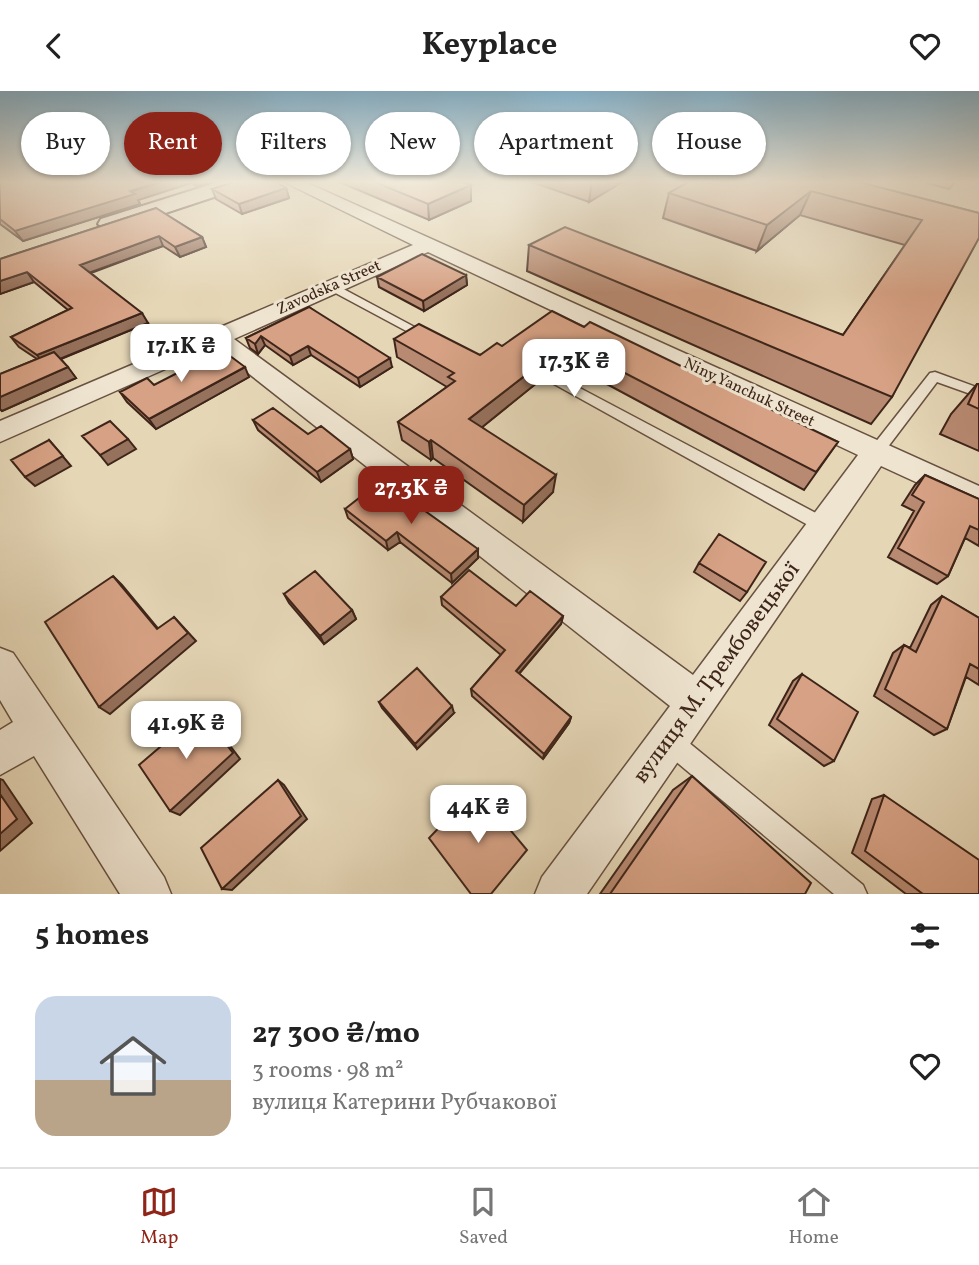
<!DOCTYPE html>
<html lang="en">
<head>
<meta charset="utf-8">
<style>
  body { margin:0; font-family:Vollkorn,serif; background:#f2f2f2; color:#222; height:100vh; display:flex; flex-direction:column; font-size:26px; white-space:nowrap }
  * { box-sizing:border-box; margin:0 }
  p { font-size:23px; color:#767676 }
  .icon { flex:none; width:38px; height:38px; fill:none; stroke:currentColor; stroke-width:2; stroke-linecap:round; stroke-linejoin:round }
  .map { position:relative; height:803px; overflow:hidden }
  .sheet { display:flex; flex-direction:column; background:#fff; flex:1 }
  .sheet>* { flex:none }
  .top-card { position:absolute; left:21px; top:21px; width:938px; height:63px; display:flex; gap:14px }
  .price { position:absolute; translate:-50% -60px; padding:0 16px; border-radius:14px; background:#fff; color:#222; font-size:23px; line-height:46px; filter:drop-shadow(0 2px 4px #0008) }
  .price::after { content:''; position:absolute; left:50%; top:42px; width:21px; height:16px; margin-left:-10px; background:inherit; clip-path:polygon(0 0,100% 0,50% 100%) }
  .price.on { background:#8f2418; color:#fff }
  ul { padding:0; list-style:none }
  li { display:flex; align-items:center; gap:21px; height:175px; padding:0 35px }
  li span { display:grid; place-items:center; flex:none; width:196px; height:140px; border-radius:21px; color:#555 }
  li>.icon { margin-inline-start:auto }
  span .icon { width:84px; height:84px; fill:#fffc; stroke-width:1 }
  li b { font-size:30px }
  h2 { display:flex; justify-content:space-between; align-items:center; height:84px; padding:0 35px; font-size:30px }
  .chip { padding:0 24px; border-radius:32px; background:#fff; box-shadow:0 2px 5px #0004; font-size:24px; line-height:63px }
  .chip.on { background:#8f2418; color:#fff }
  header { display:flex; justify-content:space-between; align-items:center; height:91px; padding:0 35px; background:#fff; font-size:32px; font-weight:700 }
  .tab-bar { display:flex; justify-content:space-around; align-items:center; height:98px; border-top:2px solid #e0e0e0; background:#fff; font-size:19px; color:#767676 }
  .tab-bar a { display:grid; justify-items:center; gap:4px }
  .tab-bar .on { color:#8f2418 }
  .map>svg:first-child { display:block }
  .lines { fill:none; stroke-linecap:round; stroke-linejoin:round }
  .lane-casing { stroke:#685140; stroke-width:3 }
  .street-casing { stroke:#685140; stroke-width:3 }
  .secondary-casing { stroke:#3e2519; stroke-width:4 }
  .lane { fill:#eee4d0; fill-rule:evenodd }
  .street { fill:#eee4d0; fill-rule:evenodd }
  .secondary { fill:#eee4d0; fill-rule:evenodd }
  .wall { fill:#b88a72; stroke:#3e2519; stroke-width:2 }
  .shaded-wall { fill:#96715c; stroke:#3e2519; stroke-width:2 }
  .building { fill:#d6a184; stroke:#3e2519; stroke-width:2 }
  .labels { text-anchor:middle; dominant-baseline:central; stroke-width:6; stroke-linejoin:round; paint-order:stroke }
  .far-street-label { font-size:16px; fill:#3e2519; stroke:#eee4d0 }
  .near-street-label { font-size:23px; fill:#3e2519; stroke:#eee4d0 }
</style>
</head>
<body>
<header><svg class="icon" aria-label="back" viewBox="0 0 24 24"><path d="M15 5l-7 7 7 7"/></svg>Keyplace<svg class="icon" aria-label="heart" viewBox="0 0 24 24"><path d="M12 20l-8-8c-3-5 5-10 8-4 3-6 11-1 8 4z"/></svg></header>
<div class="map">
<svg width="979" height="803" viewBox="0 0 979 803">
  <rect width="100%" height="100%" fill="#e5d6b6"/>
  <filter id="stains"><feTurbulence type="fractalNoise" baseFrequency=".00286" numOctaves="4"/><feColorMatrix values="0 0 0 0 .2 0 0 0 0 .09 0 0 0 0 .02 0 0 0 .5 -.17"/></filter>
  <radialGradient id="worn" r=".72"><stop offset=".6" stop-color="#630" stop-opacity="0"/><stop offset="1" stop-color="#630" stop-opacity=".3"/></radialGradient>
  <g class="lines">
    <defs>
      <path id="lane" d="M328 194H336L435 247 429 251 425 250 328 198Z
        M935 281 979 297V306L937 291 881 365H871L869 361 871 357 930 282Z
        M559 286 829 429 831 434 829 439 823 441 817 439 554 293V287Z
        M669 639 677 642 863 794 867 803H834L661 658 658 650 661 642Z"/>
      <path id="street" d="M282 90H303L979 395V420L881 375 587 803H535L542 786 670 615 215 256 0 351V330L413 154ZM428 161 858 364 693 584 234 248Z
        M0 557 13 562 164 786 171 803H120L34 665 0 684V639L13 631 0 609Z"/>
      <path id="secondary" d="M222 90H253L250 94 117 138 109 140 98 133 101 128Z"/>
    </defs>
    <use href="#lane" class="lane-casing"/>
    <use href="#street" class="street-casing"/>
    <use href="#secondary" class="secondary-casing"/>
    <use href="#lane" class="lane"/>
    <use href="#street" class="street"/>
    <use href="#secondary" class="secondary"/>
  </g>
  <path class="wall" d="M0 90H214L196 95 191 92 138 109 140 113 23 150 0 133Z
    M337 90H459L471 110 429 129Z
    M529 90H624L589 111Z
    M680 90H855L979 122 892 306 871 333 527 180 529 154 843 244 905 154 800 124 757 160 663 127 669 102 687 92Z
    M928 90H956L949 98 927 92Z
    M286 97 289 107 242 123 216 108 212 98Z
    M156 117 202 146 206 156 180 166 163 155 91 182 148 232 61 268 76 287 2 320 0 318V283L37 268 19 256 11 246 68 219 34 191 0 203V168Z
    M466 184 467 194 424 220 379 196 377 186Z
    M309 216 392 276 360 296 311 264 293 274 265 254 258 263 250 257 246 247Z
    M584 236 838 351 804 399 564 270 482 336 553 401 523 431 433 367 431 369 402 349 398 331 447 296 397 266 394 248 480 264 502 255Z
    M249 286 156 338 127 311 120 301 154 294Z
    M977 293H979V360L940 343 951 323Z
    M253 329 350 358 353 368 321 391 258 339Z
    M925 384 979 408V455L965 447 948 485 937 493 888 466 914 420 902 414 915 394Z
    M345 418 478 467 452 492 400 451 388 459 348 427Z
    M699 472 747 501 740 510 694 481Z
    M284 503 352 519 356 528 324 553 289 512Z
    M942 505 979 527V594L966 586 947 638 934 644 874 605 893 562 904 554 910 557 931 514Z
    M441 506 516 515 563 525 561 533 519 583 571 626 569 632 543 668 472 605 471 598 501 564 442 514Z
    M802 583 834 670 824 675 769 634 793 590Z
    M379 611 454 622 417 658 382 617Z
    M692 685 805 803H600L673 699Z
    M884 704 979 803H906L852 762 872 708Z"/>
  <path class="shaded-wall" d="M163 90H190L191 92 138 109 140 113 23 150 15 140Z
    M194 90H214L196 95Z
    M592 90H624L589 111Z
    M471 94V110L429 129 428 113Z
    M286 97 289 107 242 123 239 113Z
    M811 100 800 124 757 160 767 134Z
    M159 145 163 155 86 183 80 174Z
    M202 146 206 156 180 166 175 156Z
    M27 181 34 191 0 203V190Z
    M466 184 467 194 424 220 423 210Z
    M142 222 148 232 45 274 37 264Z
    M261 245 265 254 258 263 255 253Z
    M567 252 564 270 470 346 469 328Z
    M308 255 311 264 293 274 290 265Z
    M390 267 392 276 360 296 358 287Z
    M68 276 76 287 2 320 0 318V306Z
    M245 276 249 286 156 338 149 328Z
    M128 348 136 358 108 374 100 364Z
    M49 349 71 375 35 395 25 386Z
    M431 349 433 367 431 369 429 351Z
    M350 358 353 368 321 391 317 381Z
    M556 384 553 401 523 431 524 414Z
    M397 441 400 451 388 459 386 450Z
    M478 458V467L452 492 451 483Z
    M113 485 122 494 165 546 157 538Z
    M352 519 356 528 324 553 320 545Z
    M563 525 561 533 515 587 516 580Z
    M174 526 196 550 110 623 99 616Z
    M452 615 454 622 417 658 415 653Z
    M201 621 209 627 240 668 180 724 170 720Z
    M571 626 569 632 543 668 544 663Z
    M0 688 3 689 32 732 0 760Z
    M278 689 284 694 307 728 232 799 222 798Z"/>
  <path class="building" d="M0 90H163L130 100 135 103 15 140 0 128Z
    M237 90H274L286 97 239 113 212 98Z
    M372 90H459L471 94 428 113Z
    M690 90H855L979 122V147L892 306 529 154 565 136 843 244 922 129 811 100 767 134 669 102Z
    M156 117 202 146 175 156 159 145 80 174 142 222 37 264 11 246 72 217 27 181 0 190V168Z
    M422 163 466 184 423 210 377 186Z
    M309 216 390 267 358 287 308 255 290 265 261 245 255 253 246 247Z
    M552 220 584 236 590 231 838 351 816 381 567 252 469 328 556 384 524 414 431 349 429 351 398 331 455 290 448 286 454 282 394 248 419 233 480 264 497 252 502 255Z
    M222 259 245 276 149 328 120 301 147 287 154 294Z
    M54 261 68 276 0 306V283Z
    M977 293H979V318L968 313Z
    M273 317 308 343 321 335 350 358 317 381 253 329Z
    M110 330 128 348 100 364 82 345Z
    M49 349 63 365 25 386 11 369Z
    M925 384 979 408V439L970 435 948 485 898 457 924 411 912 404Z
    M382 389 478 458 451 483 397 441 386 450 345 418Z
    M719 443 766 471 747 501 699 472Z
    M469 479 516 515 530 500 563 525 516 580 571 626 544 663 471 598 505 559 441 506Z
    M315 480 352 519 320 545 284 503Z
    M113 485 157 538 174 526 188 542 99 616 45 531Z
    M942 505 979 527V578L970 573 947 638 885 598 904 554 916 561Z
    M417 577 452 615 415 653 379 611Z
    M802 583 858 621 834 670 777 628Z
    M201 621 233 662 170 720 139 674Z
    M692 685 811 792 805 803H610Z
    M278 689 301 725 222 798 201 757Z
    M476 698 527 759 491 803H471L429 747Z
    M0 703 17 728 0 743Z
    M884 704 979 769V803H923L865 760Z"/>
  <linearGradient id="sky" x2="0" y2="1"><stop stop-color="#87b6d1"/><stop offset="0.45" stop-color="#f3edde"/><stop offset="1" stop-color="#f3edde" stop-opacity="0"/></linearGradient>
  <rect width="979" height="202" fill="url(#sky)"/>
  <g class="labels">
    <g class="far-street-label">
      <text transform="translate(329 197) rotate(-24)">Zavodska Street</text>
      <text transform="translate(749 302) rotate(25)">Niny Yanchuk Street</text>
    </g>
    <g class="near-street-label">
      <text transform="translate(717 582) rotate(-54)">вулиця М. Трембовецької</text>
    </g>
  </g>
  <rect width="100%" height="100%" filter="url(#stains)"/>
  <rect width="100%" height="100%" fill="url(#worn)"/>
</svg>
<b class="price" style="left:181px;top:293px">17.1K ₴</b>
<b class="price" style="left:574px;top:308px">17.3K ₴</b>
<b class="price on" style="left:411px;top:435px">27.3K ₴</b>
<b class="price" style="left:186px;top:670px">41.9K ₴</b>
<b class="price" style="left:478px;top:754px">44K ₴</b>
<div class="top-card">
<a class="chip">Buy</a>
<a class="chip on">Rent</a>
<a class="chip">Filters</a>
<a class="chip">New</a>
<a class="chip">Apartment</a>
<a class="chip">House</a>
</div>
</div>
<section class="sheet">
<h2>5 homes<svg class="icon" aria-label="filters" viewBox="0 0 24 24"><path d="M4 7h16M4 17h16"/><circle cx="9" cy="7" r="2"/><circle cx="15" cy="17" r="2"/></svg></h2>
<ul>
<li><span style="background:linear-gradient(#c9d6e8 60%,#b9a48a 0)"><svg class="icon" aria-label="home" viewBox="0 0 24 24"><path d="M3 11l9-7 9 7M6 9v11h12V9"/></svg></span><div><b>27 300 ₴/mo</b><p>3 rooms · 98 m²</p><p>вулиця Катерини Рубчакової</p></div><svg class="icon" aria-label="heart" viewBox="0 0 24 24"><path d="M12 20l-8-8c-3-5 5-10 8-4 3-6 11-1 8 4z"/></svg></li>
</ul>
</section>
<nav class="tab-bar">
<a class="on"><svg class="icon" aria-label="map" viewBox="0 0 24 24"><path d="M3 6l6-2 6 2 6-2v14l-6 2-6-2-6 2zM9 4v14M15 6v14"/></svg>Map</a>
<a><svg class="icon" aria-label="saved" viewBox="0 0 24 24"><path d="M7 4h10v16l-5-4-5 4z"/></svg>Saved</a>
<a><svg class="icon" aria-label="home" viewBox="0 0 24 24"><path d="M3 11l9-7 9 7M6 9v11h12V9"/></svg>Home</a>
</nav>
</body>
</html>
